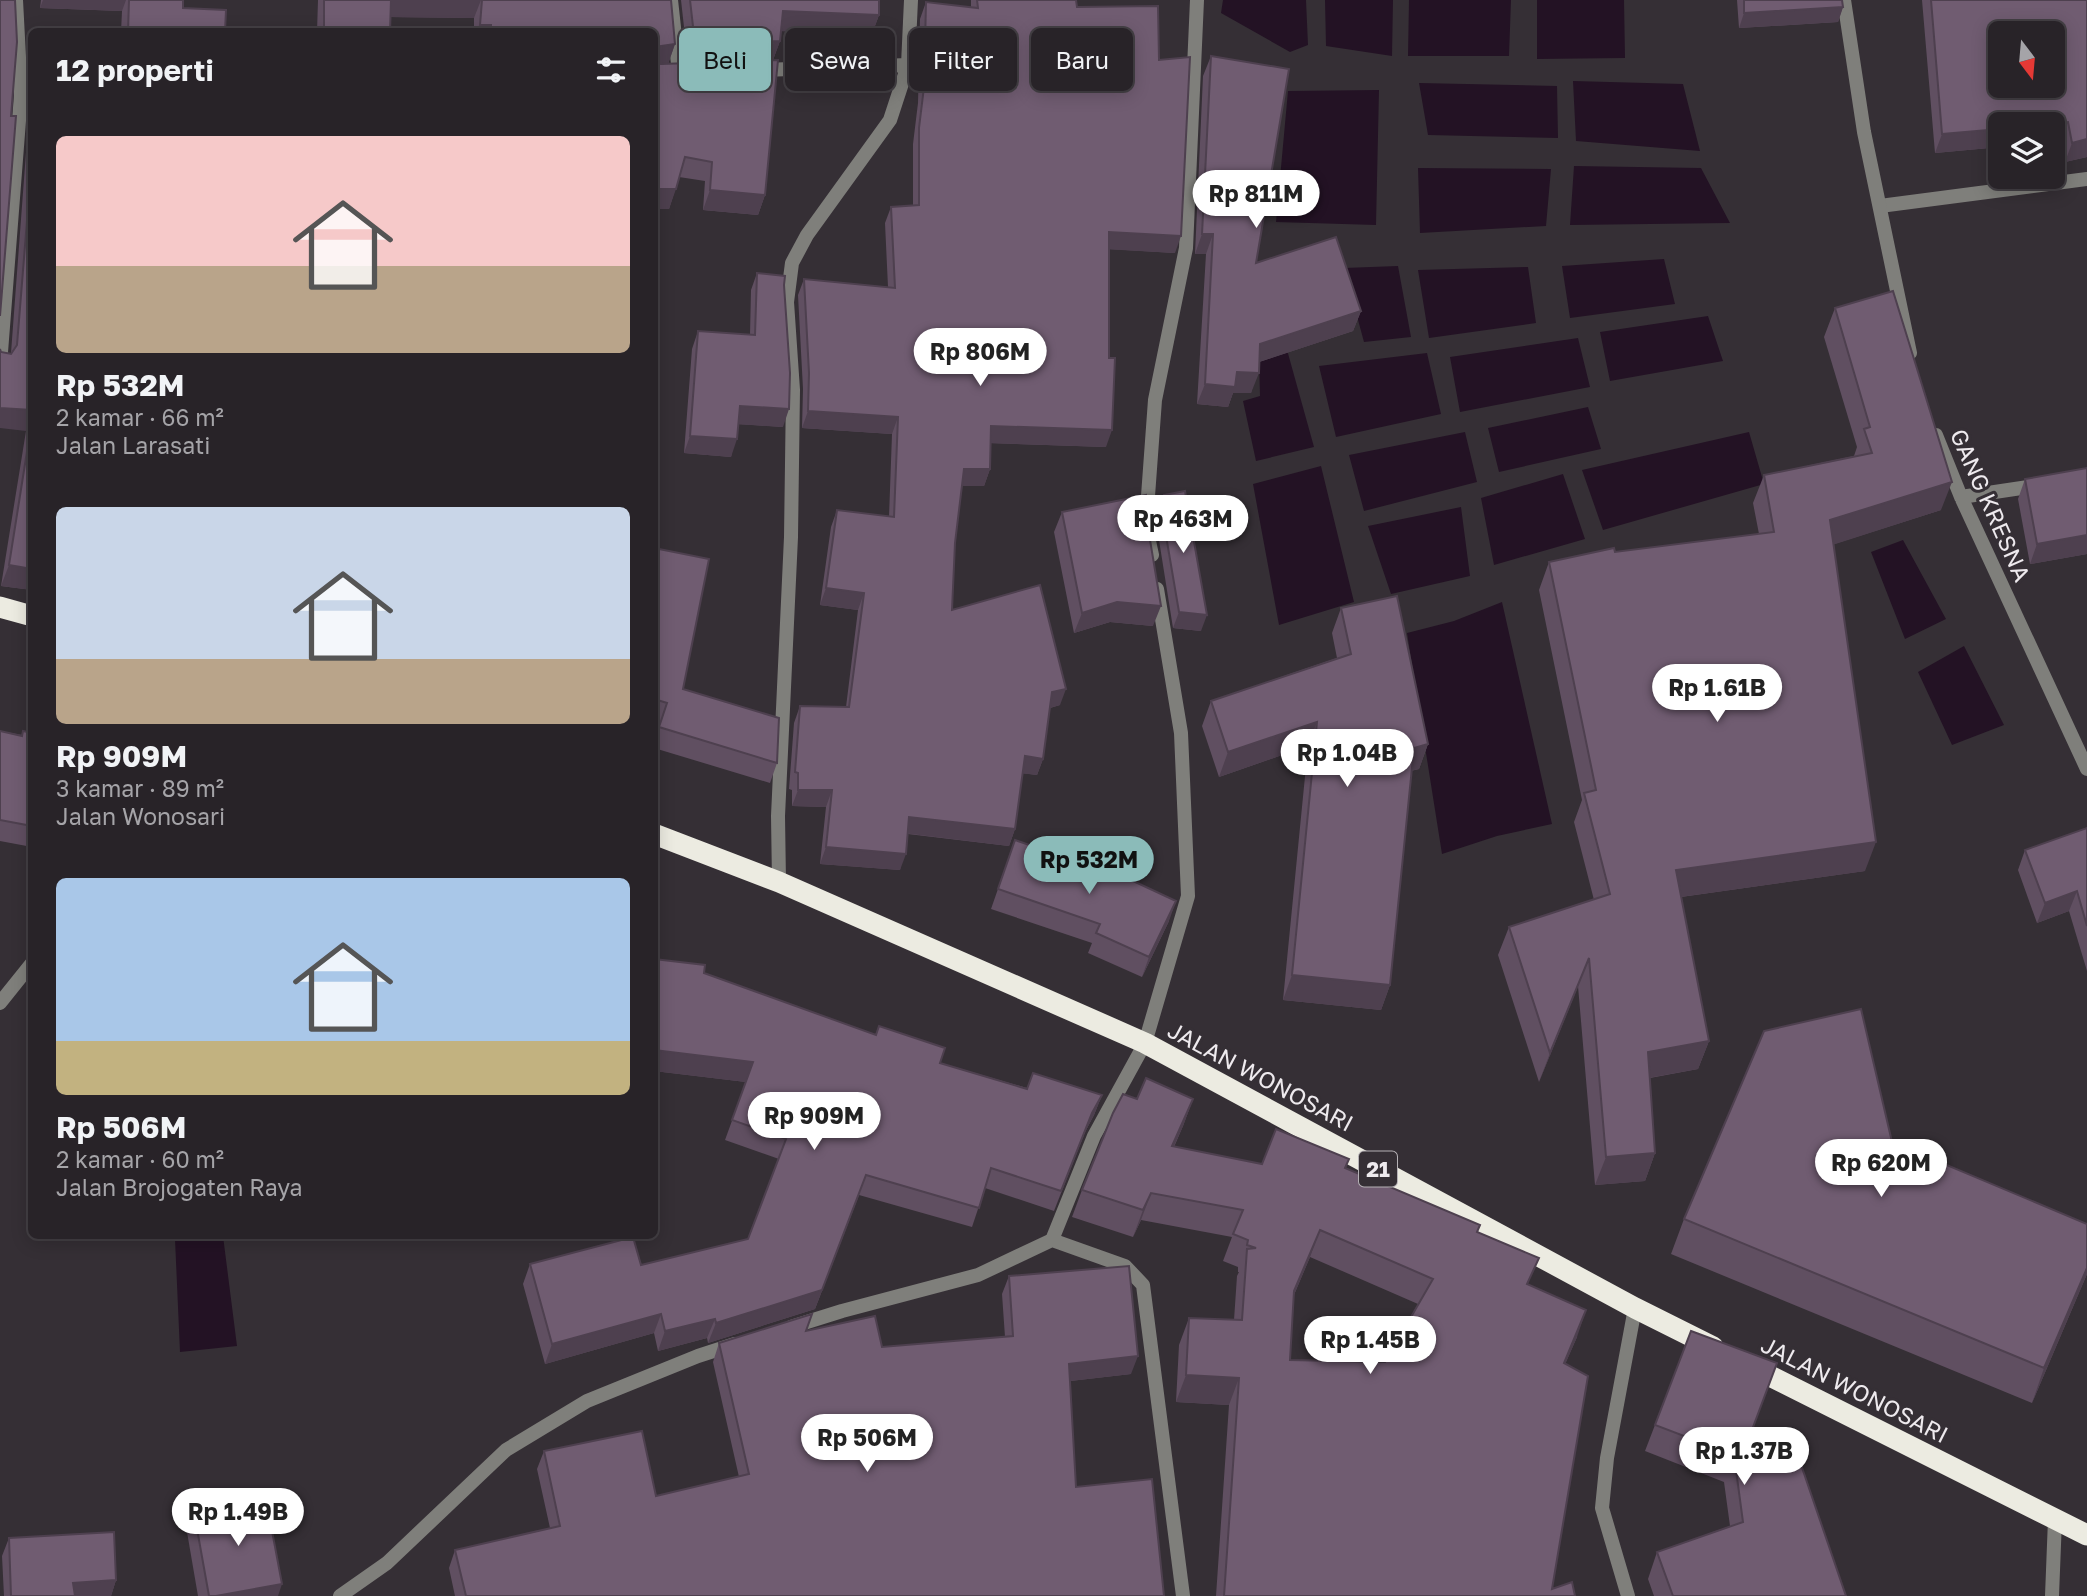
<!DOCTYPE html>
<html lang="id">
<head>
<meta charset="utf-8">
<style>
  body { margin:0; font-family:"Golos Text",sans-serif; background:#342f34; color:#f1f3f6; height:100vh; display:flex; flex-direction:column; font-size:26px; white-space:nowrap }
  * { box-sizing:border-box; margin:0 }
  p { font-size:23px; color:#a5a4a8 }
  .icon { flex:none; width:38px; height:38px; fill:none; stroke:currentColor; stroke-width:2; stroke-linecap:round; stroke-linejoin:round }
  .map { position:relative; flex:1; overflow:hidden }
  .drawer { position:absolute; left:28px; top:28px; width:630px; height:1211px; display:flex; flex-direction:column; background:#282328; border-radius:10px; box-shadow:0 4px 18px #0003,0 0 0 2px #444045 }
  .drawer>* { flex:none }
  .hud { position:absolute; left:679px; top:28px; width:665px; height:63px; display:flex; gap:14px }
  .needle { width:46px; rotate:164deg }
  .fabs { position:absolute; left:1988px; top:21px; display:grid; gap:14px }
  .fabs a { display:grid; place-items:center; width:77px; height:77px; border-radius:10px; background:#282328; box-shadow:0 4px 18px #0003,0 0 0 2px #444045; font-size:35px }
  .price { position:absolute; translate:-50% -60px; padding:0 16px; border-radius:24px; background:#fff; color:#222; font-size:23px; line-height:46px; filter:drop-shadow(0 2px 4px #0008) }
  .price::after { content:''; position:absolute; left:50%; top:42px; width:21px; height:16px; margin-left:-10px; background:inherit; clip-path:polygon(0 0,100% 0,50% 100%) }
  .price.active { background:#8bbbb9; color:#111 }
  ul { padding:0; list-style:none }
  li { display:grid; align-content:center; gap:14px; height:371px; padding:0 28px }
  li span { display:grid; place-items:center; height:217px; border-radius:10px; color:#555 }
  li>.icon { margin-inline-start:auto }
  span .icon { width:126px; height:126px; fill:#fffc; stroke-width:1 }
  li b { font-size:30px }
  h2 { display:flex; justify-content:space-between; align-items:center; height:84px; padding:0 28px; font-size:30px }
  .pill { padding:0 24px; border-radius:10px; background:#282328; box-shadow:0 4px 18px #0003,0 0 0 2px #444045; font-size:24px; line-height:63px }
  .pill.active { background:#8bbbb9; color:#111 }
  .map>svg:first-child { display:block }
  .water { fill:#231224 }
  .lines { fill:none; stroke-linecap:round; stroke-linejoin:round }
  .lane { stroke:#7f7f7b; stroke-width:14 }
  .street { stroke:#7f7f7b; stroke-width:14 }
  .highway { stroke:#ecebe1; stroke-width:21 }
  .wall { fill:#604f61; fill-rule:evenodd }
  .shaded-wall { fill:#4e404f }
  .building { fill:#705c71; stroke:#4e404f; stroke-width:2; fill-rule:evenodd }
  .labels { text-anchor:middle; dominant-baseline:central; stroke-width:6; stroke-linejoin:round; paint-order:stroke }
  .shield { fill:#352f35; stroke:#b6b2b6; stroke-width:2 }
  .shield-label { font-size:21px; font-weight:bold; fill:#eeeaee }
  .street-label { font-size:23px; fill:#eeeaee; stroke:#352f35 }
</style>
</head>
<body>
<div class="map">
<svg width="2087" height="1596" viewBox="0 0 2087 1596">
  <rect width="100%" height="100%" fill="#352f35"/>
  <path class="water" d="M1223 0H1306L1308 45 1290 52 1221 13Z
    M1325 0H1393L1392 56 1326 46Z
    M1409 0H1511L1509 56H1408Z
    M1537 0H1624L1625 58 1537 59Z
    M1573 81 1683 84 1700 151 1576 141Z
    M1419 83 1557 86 1558 138 1428 135Z
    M1379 90 1376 225 1276 222 1288 91Z
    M1574 166 1701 168 1730 223 1570 225Z
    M1418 168 1551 169 1546 226 1420 233Z
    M1664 259 1675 304 1570 318 1562 266Z
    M1398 266 1411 337 1364 342 1344 268Z
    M1528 267 1536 323 1429 338 1418 270Z
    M1708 316 1723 361 1610 381 1600 332Z
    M1578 338 1590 387 1460 412 1450 357Z
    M1284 339 1314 447 1256 461 1243 401 1260 396 1259 358Z
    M1427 353 1441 414 1336 437 1319 366Z
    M1588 407 1601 449 1499 472 1488 428Z
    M1465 432 1477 482 1364 511 1349 455Z
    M1749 432 1764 484 1603 530 1582 470Z
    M1321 466 1354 602 1279 625 1253 484Z
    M1563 474 1585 539 1494 565 1481 498Z
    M1461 507 1470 576 1391 594 1368 526Z
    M1903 540 1946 619 1905 639 1871 552Z
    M1502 602 1552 824 1497 836 1442 854 1407 633 1454 621Z
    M1964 646 2004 725 1952 745 1918 672Z
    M223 1236 237 1346 180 1352 175 1239Z"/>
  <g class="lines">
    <path class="lane" d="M1880 206 2087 179
      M2052 1596 2055 1519"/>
    <path class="street" d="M671 0 679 73
      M1844 0 1864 132 1910 353
      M759 70 908 65
      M0 365 21 95 16 0
      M1936 435 1961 497 2087 769
      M1961 497 2041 485
      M1152 555 1149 541 1148 496 1155 400 1186 248 1197 0
      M779 882 778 816 791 537 793 390 787 302 792 263 807 235 890 120 908 65 911 0
      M0 1003 32 963
      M1052 1240 1125 1266 1143 1285 1183 1596
      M791 1327 842 1311 978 1275 1052 1240 1094 1136 1145 1043 1188 896 1181 733 1157 589
      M340 1596 387 1563 506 1450 587 1401 698 1356 735 1344
      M1628 1596 1602 1508 1607 1458 1635 1308"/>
    <path class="highway" d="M0 607 32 616
      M654 834 779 882 1145 1043 1635 1308 1713 1347
      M1748 1365 2087 1535"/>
  </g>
  <path class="wall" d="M41 0H183V8L225 32H121L122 11 40 8Z
    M318 0H671L675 44 668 64 765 195 758 215 703 210 705 181 679 177 669 209H654V32H474V18L390 17V32H317Z
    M681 0H879V15L872 34 781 31 780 41 773 60 688 63Z
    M971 0H1076L1077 7 1159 60 1175 253 1109 249 1106 447 990 443V469L984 486H962L955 543 952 610 1060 705 1050 708 1043 759 1037 775 1022 773 1015 829 1009 846 908 834 900 870 820 864 826 807 792 806V790L789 789 794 723 800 706 846 707 858 610 820 605 831 527 837 510 889 517 892 434 802 428 803 389 798 295 804 279 888 287 885 223 891 207 913 205V144L918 103 920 19 926 2 971 8Z
    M1737 0H1842L1843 7 1838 22 1739 28Z
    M1922 0H2087V157L2065 162 2061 141 2053 142V124H2000V147L1935 153Z
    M1211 56 1256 263 1361 311 1353 331 1259 362 1251 393H1233L1228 407 1197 404 1206 254H1195L1203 76Z
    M32 127V590L1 586 26 431 1 352 11 353 27 139Z
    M757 273 784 285 783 427 738 424 731 457 684 453 692 349 698 331 750 335 751 290Z
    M1835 308 1941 510 1834 544 1865 871 1681 897 1709 1041 1698 1069 1650 1078 1655 1153 1645 1181 1595 1185 1578 986 1539 1082 1498 955 1509 927 1594 900 1574 822 1582 800 1539 590 1549 562 1615 552 1759 534 1753 503 1764 475 1854 456 1857 447 1824 337Z
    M2087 468V554L2030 564 2018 499 2025 479Z
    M1164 495 1201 631 1173 628 1159 540 1158 511Z
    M1062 512 1147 522 1153 626 1110 622 1074 633 1054 532Z
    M654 548 683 689 777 763 770 783 654 748V738L659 723 654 722Z
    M1341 608 1428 744 1419 769 1411 771 1390 985 1381 1010 1283 1000 1308 746 1219 777 1202 726 1211 701 1337 658 1332 633Z
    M0 731 22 735 23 731 32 733V847L0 841Z
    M2087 828V971L2069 911 2037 923 2018 870 2025 850Z
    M1015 840 1169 921 1142 977 1088 953 1092 943 991 909Z
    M654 959 704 973 940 1063 1027 1088 1102 1095 1094 1115 1085 1132 1054 1211 985 1188 972 1227 859 1195 815 1309 708 1343 707 1338 658 1351 654 1333 545 1364 523 1284 530 1264 641 1265 748 1239 779 1159 725 1140 746 1082 654 1071Z
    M32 1040V1060L26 1055Z
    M1137 1099H1193L1183 1126 1174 1147 1262 1164 1346 1168 1477 1232 1529 1285 1577 1337 1565 1364 1552 1589 1575 1596H1216L1229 1405 1176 1402 1179 1345 1189 1318 1234 1320 1237 1276 1239 1272H1238V1267L1223 1261 1232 1237 1141 1220 1133 1237 1072 1217 1082 1190ZM1310 1257 1418 1304 1385 1362 1290 1360 1294 1295Z
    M1892 1142 2087 1274 2032 1403 1671 1254 1684 1219Z
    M1009 1276 1131 1374 1070 1381 1076 1487 1164 1596H455L449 1568 455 1550 550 1528 537 1469 544 1451 656 1496 739 1477 713 1362 719 1343 806 1331 882 1347 1005 1337 1002 1294Z
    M1691 1331 1749 1438 1846 1596H1654L1648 1579 1657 1552 1730 1526 1724 1482 1645 1451Z
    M194 1512 278 1596H198L187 1532Z
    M9 1538 116 1580 111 1596H4L2 1556Z"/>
  <path class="shaded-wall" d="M43 0H126L122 11 40 8Z
    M390 0H481L474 18 384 17Z
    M1843 7 1838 22 1739 28 1744 13Z
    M783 11 879 15 872 34 776 31Z
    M480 25H491L489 32H478Z
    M780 41 773 60 688 63 695 44Z
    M675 44 668 64 654 66 655 47Z
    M2068 122 2061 141 2053 142V124H2045Z
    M2000 129V147L1935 153 1942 134Z
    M2087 139V157L2065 162 2072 143Z
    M654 189H676L669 209H654Z
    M710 190 765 195 758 215 703 210Z
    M1109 232 1181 236 1175 253 1103 249Z
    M1202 234H1213L1206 254H1195Z
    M1361 311 1353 331 1253 364 1260 344Z
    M1237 372 1259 373 1251 393H1233L1228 407 1197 404 1205 384Z
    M740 406 789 409 783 427 733 424Z
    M0 408 32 410V414L26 431 0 428Z
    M808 411 898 417 892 434 802 428Z
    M991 426 1112 430 1106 447 985 443Z
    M690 436 737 439 731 457 684 453Z
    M964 469H990L984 486H958Z
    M1952 482 1941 510 1820 549 1830 520Z
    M2087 535V554L2030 564 2037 544Z
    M9 565 32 569V590L1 586Z
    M826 588 864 593 858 610 820 605Z
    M1117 602 1161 606 1153 626 1110 622 1074 633 1082 613Z
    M1179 612 1207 615 1201 631 1173 628Z
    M1066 689 1060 705 1046 709 1052 692Z
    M1317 722 1308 746 1219 777 1228 752Z
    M1428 744 1419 769 1405 772 1414 748Z
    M1025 756 1043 759 1037 775 1019 773Z
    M798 790H832L826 807 792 806Z
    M909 817 1015 829 1009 846 903 833Z
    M1876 842 1865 871 1666 899 1676 870Z
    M826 847 906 854 900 870 820 864Z
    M2077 891 2069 911 2037 923 2045 903Z
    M1176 901 1169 921 1142 977 1149 957Z
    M1589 958 1578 986 1539 1082 1550 1053Z
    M1292 975 1390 985 1381 1010 1283 1000Z
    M1709 1041 1698 1069 1637 1080 1648 1052Z
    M654 1050 753 1062 746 1082 654 1071Z
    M1102 1095 1094 1115 1085 1132 1054 1211 1092 1113Z
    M1193 1099 1183 1126 1162 1173 1172 1146Z
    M1655 1153 1645 1181 1595 1185 1606 1157Z
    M866 1175 815 1309 708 1343 716 1323Z
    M1151 1193 1141 1220 1133 1237 1143 1210Z
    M1320 1230 1310 1257 1284 1318 1294 1291Z
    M2087 1268V1274L2032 1403 2044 1368Z
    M1586 1310 1577 1337 1554 1390 1564 1363Z
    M661 1314 654 1333 545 1364 552 1344Z
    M715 1319 707 1338 658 1351 665 1331Z
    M1138 1356 1131 1374 1062 1382 1069 1364Z
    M1186 1375 1239 1378 1229 1405 1176 1402Z
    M116 1580 111 1596H68L73 1583Z
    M282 1584 278 1596H216Z"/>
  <path class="building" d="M0 0H15L17 42 11 116H16L0 316Z
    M129 0H183V8L226 10 225 32H128Z
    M324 0H391L390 32H324Z
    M482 0H671L675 44 655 47 654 49V32H491V25H480Z
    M690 0H879V15L783 11 780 41 695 44Z
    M977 0H1076L1077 7 1158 6 1159 60 1190 57 1181 236 1109 232V358H1115L1112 430 991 426 990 469H964L955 543 952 610 1040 585 1066 689 1052 692 1043 759 1025 756 1015 829 909 817 906 854 826 847 832 790H798V773L795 772 800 706 849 707 864 593 826 588 837 510 894 517 898 417 808 411 809 373 804 279 895 288 891 207 919 205V128L924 87 926 2 978 8Z
    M1744 0H1842L1843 7 1744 13Z
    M1931 0H2087V139L2072 143 2068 122 2045 124H2000V129L1942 134ZM2000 33H2053V86H2000Z
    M1211 56 1289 69 1256 263 1336 237 1361 311 1260 344 1259 373 1237 372 1235 387 1205 384 1213 234H1202Z
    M654 60 656 63 661 64 778 60 765 195 710 190 712 162 685 157 676 189H654Z
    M32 159V410L0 408V349L1 352 11 354 17 345Z
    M757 273 785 276 784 285 790 373 789 409 740 406 737 439 690 436 698 331 755 335Z
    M1893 291 1952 482 1830 520 1876 842 1676 870 1709 1041 1648 1052 1655 1153 1606 1157 1589 958 1550 1053 1509 927 1610 894 1584 793 1596 790 1549 562 1614 548 1615 552 1774 532 1764 475 1872 453 1864 429 1870 427 1835 308Z
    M32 420V569L9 565Z
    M2087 468V535L2037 544 2025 479Z
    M1185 491 1207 615 1179 612 1164 524V495Z
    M1146 495 1147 522 1161 606 1117 602 1082 613 1062 512Z
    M654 548 709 559 683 689 779 718 777 763 659 727 667 703 654 699Z
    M1397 596 1428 744 1414 748 1390 985 1292 975 1317 722 1228 752 1211 701 1351 654 1341 608Z
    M0 731 22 736 23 731 32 733V826L0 820Z
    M2087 828V926L2077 891 2045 903 2025 850Z
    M1015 840 1131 880 1176 901 1149 957 1096 933 1100 924 998 889Z
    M654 959 705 965 704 973 876 1035 879 1026 945 1048 940 1063 1027 1089 1033 1073 1102 1095 1092 1113 1061 1191 991 1168 979 1208 866 1175 822 1290 716 1323 715 1319 665 1331 661 1314 552 1344 530 1264 633 1237 641 1265 748 1239 786 1139 732 1120 753 1062 654 1050Z
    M1861 1009 1892 1142 2087 1224V1268L2044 1368 1684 1219 1764 1031Z
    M1146 1078 1193 1099 1172 1146 1262 1164 1276 1129 1349 1159 1345 1168 1480 1225 1477 1232 1539 1258 1527 1284 1586 1310 1564 1363 1588 1376 1552 1589 1572 1582 1575 1596H1224L1239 1378 1186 1375 1189 1318 1242 1320 1247 1249 1256 1248 1247 1245 1248 1240 1233 1234 1243 1210 1151 1193 1143 1210 1082 1190 1113 1113 1123 1094 1137 1099ZM1320 1230 1433 1279 1385 1362 1290 1360 1294 1291Z
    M1129 1266 1138 1356 1069 1364 1076 1487 1152 1479 1164 1596H466L455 1550 560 1526 544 1451 642 1431 656 1496 749 1474 719 1343 812 1314 806 1331 875 1316 882 1347 1013 1336 1009 1276Z
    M1691 1331 1777 1363 1749 1438 1798 1456 1846 1596H1673L1657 1552 1743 1522 1734 1455 1655 1425Z
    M266 1499 282 1584 216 1596H209L194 1512Z
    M114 1532 116 1580 73 1583 75 1596H11L9 1538Z"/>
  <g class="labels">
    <rect class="shield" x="1359" y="1151.5" width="38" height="35" rx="5"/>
    <g class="shield-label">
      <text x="1378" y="1169">21</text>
    </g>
    <g class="street-label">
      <text transform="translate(1991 505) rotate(66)">GANG KRESNA</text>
      <text transform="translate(1261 1076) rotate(28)">JALAN WONOSARI</text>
      <text transform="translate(1855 1389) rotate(27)">JALAN WONOSARI</text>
    </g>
  </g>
</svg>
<div class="fabs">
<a><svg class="needle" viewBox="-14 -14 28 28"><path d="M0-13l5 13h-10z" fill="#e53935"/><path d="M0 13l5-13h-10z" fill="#a5a4a8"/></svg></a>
<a><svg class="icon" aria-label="layers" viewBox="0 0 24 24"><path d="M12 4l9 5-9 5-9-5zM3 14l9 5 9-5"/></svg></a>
</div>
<b class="price" style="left:1256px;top:230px">Rp 811M</b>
<b class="price" style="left:980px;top:388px">Rp 806M</b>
<b class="price" style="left:1183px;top:555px">Rp 463M</b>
<b class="price" style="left:1717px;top:724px">Rp 1.61B</b>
<b class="price" style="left:1347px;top:789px">Rp 1.04B</b>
<b class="price active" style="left:1089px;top:896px">Rp 532M</b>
<b class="price" style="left:814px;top:1152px">Rp 909M</b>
<b class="price" style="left:1881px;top:1199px">Rp 620M</b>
<b class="price" style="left:1370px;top:1376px">Rp 1.45B</b>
<b class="price" style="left:867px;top:1474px">Rp 506M</b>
<b class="price" style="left:1744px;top:1487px">Rp 1.37B</b>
<b class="price" style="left:238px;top:1548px">Rp 1.49B</b>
<div class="hud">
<a class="pill active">Beli</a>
<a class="pill">Sewa</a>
<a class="pill">Filter</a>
<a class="pill">Baru</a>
</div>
<section class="drawer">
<h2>12 properti<svg class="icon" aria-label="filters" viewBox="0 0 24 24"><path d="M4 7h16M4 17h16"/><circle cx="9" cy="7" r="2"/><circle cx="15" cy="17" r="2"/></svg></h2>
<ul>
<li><span style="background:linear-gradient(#f6c9c9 60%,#b9a48a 0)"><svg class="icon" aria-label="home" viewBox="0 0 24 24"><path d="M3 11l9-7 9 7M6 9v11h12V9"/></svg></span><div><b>Rp 532M</b><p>2 kamar · 66 m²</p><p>Jalan Larasati</p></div></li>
<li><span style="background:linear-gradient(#c9d6e8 70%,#b9a48a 0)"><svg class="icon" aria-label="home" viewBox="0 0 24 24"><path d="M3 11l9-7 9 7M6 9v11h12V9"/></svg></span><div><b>Rp 909M</b><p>3 kamar · 89 m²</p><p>Jalan Wonosari</p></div></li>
<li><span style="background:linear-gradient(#a9c7e8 75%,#c2b280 0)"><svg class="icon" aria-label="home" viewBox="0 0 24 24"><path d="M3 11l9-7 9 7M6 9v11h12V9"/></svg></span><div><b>Rp 506M</b><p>2 kamar · 60 m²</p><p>Jalan Brojogaten Raya</p></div></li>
</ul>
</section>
</div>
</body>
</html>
